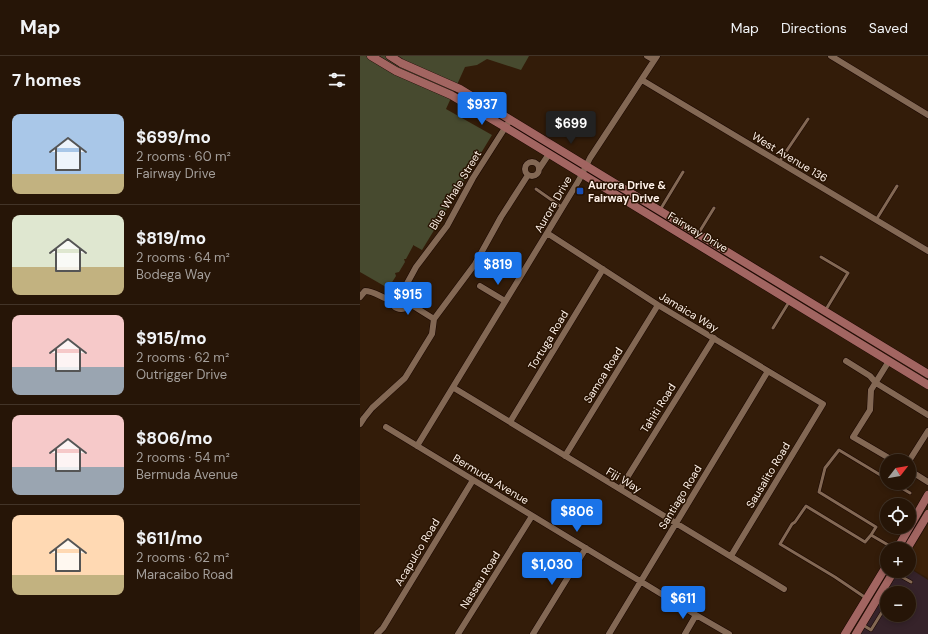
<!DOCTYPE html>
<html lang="en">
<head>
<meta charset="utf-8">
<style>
  body { margin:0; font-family:"DM Sans",sans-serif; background:#2e1e11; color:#f1f3f6; height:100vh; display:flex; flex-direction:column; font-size:15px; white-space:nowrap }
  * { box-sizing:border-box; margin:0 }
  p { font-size:13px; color:#a49f9b }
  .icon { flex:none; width:22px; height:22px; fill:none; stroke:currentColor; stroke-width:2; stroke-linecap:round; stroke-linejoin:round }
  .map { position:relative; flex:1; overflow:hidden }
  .panel { display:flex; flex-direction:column; background:#261507; width:360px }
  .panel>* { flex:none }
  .needle { width:26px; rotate:59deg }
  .fabs { position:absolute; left:520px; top:398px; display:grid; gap:8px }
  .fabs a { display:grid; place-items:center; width:36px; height:36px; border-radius:50%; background:#261507; box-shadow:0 2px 6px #0003,0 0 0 1px #423428; font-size:20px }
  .price { position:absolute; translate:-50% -34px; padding:0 9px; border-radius:4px; background:#1a73e8; color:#fff; font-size:13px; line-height:26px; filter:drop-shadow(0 1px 2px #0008) }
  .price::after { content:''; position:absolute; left:50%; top:24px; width:12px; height:9px; margin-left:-6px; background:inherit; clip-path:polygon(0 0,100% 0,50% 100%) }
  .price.current { background:#222; color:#fff }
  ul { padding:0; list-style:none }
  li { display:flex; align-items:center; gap:12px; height:100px; padding:0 12px }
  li+li { border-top:1px solid #423428 }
  li span { display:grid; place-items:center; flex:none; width:112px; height:80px; border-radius:8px; color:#555 }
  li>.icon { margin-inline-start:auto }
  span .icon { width:48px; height:48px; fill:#fffc; stroke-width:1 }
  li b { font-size:17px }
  h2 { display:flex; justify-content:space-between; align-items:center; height:48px; padding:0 12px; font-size:17px }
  header { display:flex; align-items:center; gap:24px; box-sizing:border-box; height:56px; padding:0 20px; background:#261507; border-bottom:1px solid #423428 }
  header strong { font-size:19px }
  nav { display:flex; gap:22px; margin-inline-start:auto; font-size:14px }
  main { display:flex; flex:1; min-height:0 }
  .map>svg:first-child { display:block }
  .built { fill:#3d2109 }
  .industrial { fill:#36232a; fill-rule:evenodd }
  .green { fill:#474a2f }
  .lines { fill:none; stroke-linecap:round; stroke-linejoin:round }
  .lane-casing { stroke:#190600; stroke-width:4 }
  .street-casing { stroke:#190600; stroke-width:7 }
  .secondary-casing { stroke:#190600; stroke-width:9 }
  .lane { stroke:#836854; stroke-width:3 }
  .street { stroke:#836854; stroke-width:6 }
  .secondary { stroke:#a26561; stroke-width:8 }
  .transit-dot { fill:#1a4fb4; stroke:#281302; stroke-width:1.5 }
  .labels { text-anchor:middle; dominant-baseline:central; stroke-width:3; stroke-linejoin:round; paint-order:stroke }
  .street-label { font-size:11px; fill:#fef1e8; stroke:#281302 }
  .poi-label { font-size:11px; font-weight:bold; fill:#fef1e8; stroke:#281302; text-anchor:start }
</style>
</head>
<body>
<header>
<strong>Map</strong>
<nav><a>Map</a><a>Directions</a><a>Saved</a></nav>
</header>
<main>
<section class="panel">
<h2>7 homes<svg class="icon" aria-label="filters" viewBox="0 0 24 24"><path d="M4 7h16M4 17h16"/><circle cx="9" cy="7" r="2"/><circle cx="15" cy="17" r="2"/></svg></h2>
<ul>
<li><span style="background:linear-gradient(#a9c7e8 75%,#c2b280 0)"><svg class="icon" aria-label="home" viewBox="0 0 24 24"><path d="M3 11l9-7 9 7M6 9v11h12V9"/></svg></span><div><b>$699/mo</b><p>2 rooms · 60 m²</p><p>Fairway Drive</p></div></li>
<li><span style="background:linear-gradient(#dfe7d0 65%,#c2b280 0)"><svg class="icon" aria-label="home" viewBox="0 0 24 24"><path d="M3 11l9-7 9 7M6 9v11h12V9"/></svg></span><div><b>$819/mo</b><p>2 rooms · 64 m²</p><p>Bodega Way</p></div></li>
<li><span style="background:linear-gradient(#f6c9c9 65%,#9aa5b1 0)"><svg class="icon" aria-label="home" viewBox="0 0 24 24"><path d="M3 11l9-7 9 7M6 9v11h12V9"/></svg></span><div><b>$915/mo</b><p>2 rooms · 62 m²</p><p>Outrigger Drive</p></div></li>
<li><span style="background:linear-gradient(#f6c9c9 65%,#9aa5b1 0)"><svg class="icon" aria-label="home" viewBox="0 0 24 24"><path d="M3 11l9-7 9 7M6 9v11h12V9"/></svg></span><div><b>$806/mo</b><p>2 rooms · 54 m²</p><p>Bermuda Avenue</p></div></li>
<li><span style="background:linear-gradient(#ffd9b3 75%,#c2b280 0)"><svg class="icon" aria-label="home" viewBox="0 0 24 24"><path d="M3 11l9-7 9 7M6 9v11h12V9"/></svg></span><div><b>$611/mo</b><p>2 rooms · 62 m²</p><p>Maracaibo Road</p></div></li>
</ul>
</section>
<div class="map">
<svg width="568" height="578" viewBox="0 0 568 578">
  <rect width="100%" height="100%" fill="#331c09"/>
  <path class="built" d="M568 468V522L549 511V499Z"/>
  <path class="industrial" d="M549 512 568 524V578H501L539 515H549ZM527 537H549V559H527Z"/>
  <path class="green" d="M0 0H169L161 14 127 3 117 9 105 11 86 53 132 79 62 194 53 189V190L46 203H44L45 206 39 216 35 217 36 220 29 231H26L0 216Z"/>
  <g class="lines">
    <defs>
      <path id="lane" d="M419 106 448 63
        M176 133 203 152
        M300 154 323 116
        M516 164 537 130
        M338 178 354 152
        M461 201 488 217 465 255
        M413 272 429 246
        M527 423 479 394 465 412 459 436 516 471 511 479 535 493
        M533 427 550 437
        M535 517 551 526
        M506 542 475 521 420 488 432 468 435 466 446 450 505 486 511 479
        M518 542 527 547
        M503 569 511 574 527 548"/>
      <path id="street" d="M287 0 294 4
        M471 0 568 59
        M282 24 568 195
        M165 113a7 7 0 1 1 14 0a7 7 0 1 1-14 0Z
        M179 113 189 98
        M187 177 298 249 463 348 371 500
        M120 230 145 245
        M44 233 56 211 87 170 113 122 150 64
        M31 243a10 10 0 1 1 20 0a10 10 0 1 1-20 0Z
        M0 241 5 235C14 235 22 242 31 244
        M50 248 74 263
        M486 305 510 320 516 327 568 359
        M529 305 511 334 510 354 493 381 534 405
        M94 332 424 533
        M150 366 243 213
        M0 368 4 362 12 352 45 322 72 278 74 263 115 208 141 161 168 119
        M26 371 336 559 369 578
        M57 390 187 177 219 124 230 102 297 0
        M205 400 298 249
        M549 405 568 375
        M549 414 568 426
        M260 433 354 282
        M17 578 23 572 113 424
        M98 578 172 460
        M173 578 226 492
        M249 578 408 315
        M325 578 336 559"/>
      <path id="secondary" d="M11 0 36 15 91 39 145 71 568 329
        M30 0 41 7 100 33 568 318
        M537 493 568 439
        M547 493 568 458
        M485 578 527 509
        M496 578 534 515"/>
    </defs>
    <use href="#lane" class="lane-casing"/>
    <use href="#street" class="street-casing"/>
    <use href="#secondary" class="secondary-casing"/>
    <use href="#lane" class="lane"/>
    <use href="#street" class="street"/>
    <use href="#secondary" class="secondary"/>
  </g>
  <rect class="transit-dot" x="216" y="131" width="8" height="8" rx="2"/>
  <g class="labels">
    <g class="street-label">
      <text transform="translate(430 101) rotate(31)">West Avenue 136</text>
      <text transform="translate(95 134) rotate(-59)">Blue Whale Street</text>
      <text transform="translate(193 148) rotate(-60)">Aurora Drive</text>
      <text transform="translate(338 176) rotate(31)">Fairway Drive</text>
      <text transform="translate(329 256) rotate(31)">Jamaica Way</text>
      <text transform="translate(188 284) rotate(-59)">Tortuga Road</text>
      <text transform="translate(243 319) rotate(-58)">Samoa Road</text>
      <text transform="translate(298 352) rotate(-58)">Tahiti Road</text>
      <text transform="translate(408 419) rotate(-59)">Sausalito Road</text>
      <text transform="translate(131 423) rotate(31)">Bermuda Avenue</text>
      <text transform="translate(264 424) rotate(31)">Fiji Way</text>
      <text transform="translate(320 441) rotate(-59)">Santiago Road</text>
      <text transform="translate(57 496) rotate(-59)">Acapulco Road</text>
      <text transform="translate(120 524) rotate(-58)">Nassau Road</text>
    </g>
    <g class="poi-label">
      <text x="228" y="129">Aurora Drive &amp;<tspan x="228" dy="13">Fairway Drive</tspan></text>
    </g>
  </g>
</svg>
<div class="fabs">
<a><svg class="needle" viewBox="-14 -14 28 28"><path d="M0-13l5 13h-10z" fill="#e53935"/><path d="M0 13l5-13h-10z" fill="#a49f9b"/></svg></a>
<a><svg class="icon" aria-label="locate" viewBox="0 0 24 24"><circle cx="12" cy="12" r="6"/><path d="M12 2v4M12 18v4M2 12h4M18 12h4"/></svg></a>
<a>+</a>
<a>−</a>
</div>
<b class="price" style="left:122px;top:70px">$937</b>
<b class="price current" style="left:211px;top:89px">$699</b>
<b class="price" style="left:138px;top:230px">$819</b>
<b class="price" style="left:48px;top:260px">$915</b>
<b class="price" style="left:217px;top:477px">$806</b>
<b class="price" style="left:192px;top:530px">$1,030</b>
<b class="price" style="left:323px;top:564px">$611</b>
</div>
</main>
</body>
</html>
